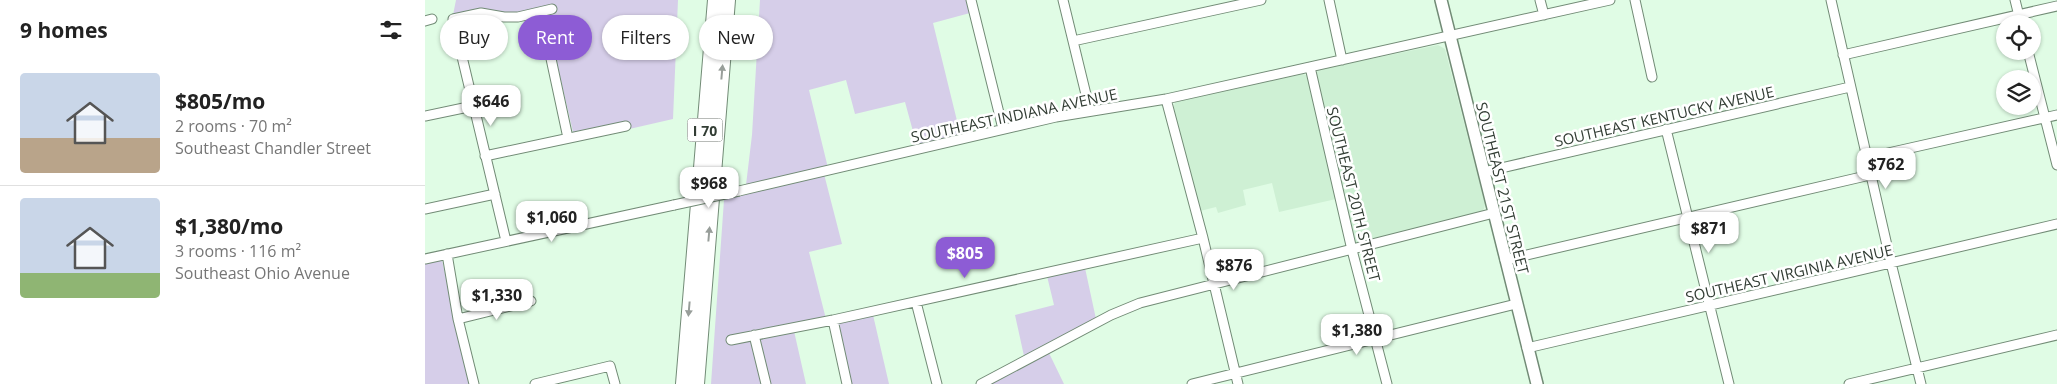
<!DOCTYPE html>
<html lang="en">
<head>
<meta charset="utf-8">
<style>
  body { margin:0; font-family:"Open Sans",sans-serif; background:#f2f2f2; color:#222; height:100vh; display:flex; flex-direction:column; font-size:19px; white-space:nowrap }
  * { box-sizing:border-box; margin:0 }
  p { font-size:16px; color:#767676 }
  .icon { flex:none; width:28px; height:28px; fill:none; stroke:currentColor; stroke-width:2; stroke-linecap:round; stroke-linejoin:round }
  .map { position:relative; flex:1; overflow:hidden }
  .panel { display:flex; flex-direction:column; background:#fff; width:425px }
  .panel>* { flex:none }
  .hud { position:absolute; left:15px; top:15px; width:475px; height:45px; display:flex; gap:10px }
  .tools { position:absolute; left:1571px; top:15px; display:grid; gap:10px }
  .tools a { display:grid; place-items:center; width:45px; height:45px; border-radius:50%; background:#fff; box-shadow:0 1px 4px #0004; font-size:25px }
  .price { position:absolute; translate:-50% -42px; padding:0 11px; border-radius:10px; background:#fff; color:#222; font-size:16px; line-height:32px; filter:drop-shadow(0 1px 2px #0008) }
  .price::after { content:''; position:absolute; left:50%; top:30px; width:15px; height:11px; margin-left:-8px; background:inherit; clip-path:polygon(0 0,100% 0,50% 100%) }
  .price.active { background:#8d5cd5; color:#fff }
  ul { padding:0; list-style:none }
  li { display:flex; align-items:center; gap:15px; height:125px; padding:0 20px }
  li+li { border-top:1px solid #e0e0e0 }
  li span { display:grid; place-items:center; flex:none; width:140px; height:100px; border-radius:5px; color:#555 }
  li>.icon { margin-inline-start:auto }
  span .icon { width:60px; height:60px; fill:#fffc; stroke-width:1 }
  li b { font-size:21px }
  h2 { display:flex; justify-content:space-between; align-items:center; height:60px; padding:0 20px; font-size:21px }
  .pill { padding:0 18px; border-radius:22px; background:#fff; box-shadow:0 1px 4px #0004; font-size:18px; line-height:45px }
  .pill.active { background:#8d5cd5; color:#fff }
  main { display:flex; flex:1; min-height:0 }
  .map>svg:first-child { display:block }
  .built { fill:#cef0d4 }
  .green { fill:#d6cee9 }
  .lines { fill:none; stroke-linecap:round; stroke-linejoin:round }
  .minor-casing { stroke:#728b76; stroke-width:11 }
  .major-casing { stroke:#728b76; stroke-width:14 }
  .highway-casing { stroke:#728b76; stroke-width:16 }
  .minor { stroke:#fff; stroke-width:9 }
  .major { stroke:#fff; stroke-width:11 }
  .highway { stroke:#fff; stroke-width:14 }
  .minor-bridge-casing { stroke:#728b76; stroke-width:11; stroke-linecap:butt }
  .minor-bridge { stroke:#fff; stroke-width:9 }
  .oneway { fill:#989e9a }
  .labels { text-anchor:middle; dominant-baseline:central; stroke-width:5; stroke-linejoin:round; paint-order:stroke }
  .shield { fill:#fff; stroke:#707771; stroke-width:1 }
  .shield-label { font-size:14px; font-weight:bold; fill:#323d34 }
  .street-label { font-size:15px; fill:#323d34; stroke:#fff }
</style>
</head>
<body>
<main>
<section class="panel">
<h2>9 homes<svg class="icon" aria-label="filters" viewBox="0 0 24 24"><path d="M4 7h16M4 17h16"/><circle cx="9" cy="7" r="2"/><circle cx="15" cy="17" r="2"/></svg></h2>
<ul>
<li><span style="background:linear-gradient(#c9d6e8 65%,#b9a48a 0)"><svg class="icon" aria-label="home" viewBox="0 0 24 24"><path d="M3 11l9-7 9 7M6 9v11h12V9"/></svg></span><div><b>$805/mo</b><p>2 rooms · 70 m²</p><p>Southeast Chandler Street</p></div></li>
<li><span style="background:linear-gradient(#c9d6e8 75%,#8fb573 0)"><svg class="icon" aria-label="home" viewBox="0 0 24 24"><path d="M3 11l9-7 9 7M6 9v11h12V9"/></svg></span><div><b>$1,380/mo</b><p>3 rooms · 116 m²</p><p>Southeast Ohio Avenue</p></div></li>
</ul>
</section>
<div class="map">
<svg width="1632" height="384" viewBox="0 0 1632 384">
  <rect width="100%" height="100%" fill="#e0fce5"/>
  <path class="built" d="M1013 45 1020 49 1060 204 1059 209 1056 212 931 244 929 241 891 72 897 69Z
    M878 74 884 76 911 199 854 212 847 183 818 190 821 205 793 213 791 207 775 211 748 110 750 102Z"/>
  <path class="green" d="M31 0H253L248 119 200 130 148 132 119 8 90 13 28 15Z
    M335 0H541L545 13 508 23 536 137 492 146 480 102 430 114 421 80 384 90 403 168 321 185 327 135Z
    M399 174 417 244 384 252 401 319 325 332 337 384H286L299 200Z
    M17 260 44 384H0V264Z
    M660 268 671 319 599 356 590 315 629 305 622 276Z
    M448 315 464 384H425L413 324 416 321Z
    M369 331 381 384H345L335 338Z
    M624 353 639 384H566Z"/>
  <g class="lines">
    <defs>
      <path id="minor" d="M546 0 578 129
        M638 0 665 111
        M904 0 917 60
        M1115 0 1119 15
        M1210 0 1227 77
        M1406 0 1466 263 1496 384
        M1590 0 1596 24
        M116 12 143 138
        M0 21 7 19
        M648 41 836 0
        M1603 51 1632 165
        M1418 55 1632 6
        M885 67 927 250 962 384
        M741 99 778 238 813 384
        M0 116 48 106
        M1241 129 1304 384
        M60 156 201 126
        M1441 158 1632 115
        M1059 172 1425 87
        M314 191 631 117 741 99 1185 0
        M0 209 70 194
        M81 241 28 19 56 13 79 17H93L127 9
        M22 254 33 319 49 384
        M0 259 249 205
        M1080 260 1445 175
        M491 302 512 384
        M33 319 106 301
        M408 320 422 384
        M329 335 341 384
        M306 340 408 320 778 238
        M1102 348 1632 224
        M110 384 185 366 190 384
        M556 384 686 315 715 303 1069 213
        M767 384 1091 304
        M1424 384 1632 335"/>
      <path id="major" d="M1016 0 1112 384"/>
      <path id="highway" d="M258 384 290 0
        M272 384 303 0"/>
    </defs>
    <use href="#minor" class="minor-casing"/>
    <use href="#major" class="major-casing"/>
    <use href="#highway" class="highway-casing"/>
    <use href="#minor" class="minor"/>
    <use href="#major" class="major"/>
    <use href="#highway" class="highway"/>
    <defs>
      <path id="minor-bridge" d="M249 205 314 191"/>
    </defs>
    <use href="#minor-bridge" class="minor-bridge-casing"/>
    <use href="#minor-bridge" class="minor-bridge"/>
  </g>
  <defs><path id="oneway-solid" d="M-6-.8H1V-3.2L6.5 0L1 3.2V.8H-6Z" transform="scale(1.25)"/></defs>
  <g class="oneway">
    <use href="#oneway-solid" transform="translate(297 72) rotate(-85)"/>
    <use href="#oneway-solid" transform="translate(284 234) rotate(-85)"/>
    <use href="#oneway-solid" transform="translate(264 309) rotate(95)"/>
  </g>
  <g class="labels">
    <rect class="shield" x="262.5" y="118.5" width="35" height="23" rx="4"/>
    <g class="shield-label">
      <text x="280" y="130">I 70</text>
    </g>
    <g class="street-label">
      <text transform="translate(589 115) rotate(-12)">SOUTHEAST INDIANA AVENUE</text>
      <text transform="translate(1239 116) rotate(-13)">SOUTHEAST KENTUCKY AVENUE</text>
      <text transform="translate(1078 188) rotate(76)">SOUTHEAST 21ST STREET</text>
      <text transform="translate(929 194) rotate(76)">SOUTHEAST 20TH STREET</text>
      <text transform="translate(1364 273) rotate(-13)">SOUTHEAST VIRGINIA AVENUE</text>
    </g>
  </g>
</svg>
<div class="tools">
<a><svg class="icon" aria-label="locate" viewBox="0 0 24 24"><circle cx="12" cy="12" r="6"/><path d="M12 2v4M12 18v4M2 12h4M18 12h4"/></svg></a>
<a><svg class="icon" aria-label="layers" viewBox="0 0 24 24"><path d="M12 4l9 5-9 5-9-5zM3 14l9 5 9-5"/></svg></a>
</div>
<b class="price" style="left:66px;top:127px">$646</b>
<b class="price" style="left:1461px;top:190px">$762</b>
<b class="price" style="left:284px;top:209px">$968</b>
<b class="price" style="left:127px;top:243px">$1,060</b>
<b class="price" style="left:1284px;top:254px">$871</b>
<b class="price active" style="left:540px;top:279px">$805</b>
<b class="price" style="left:809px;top:291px">$876</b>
<b class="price" style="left:72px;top:321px">$1,330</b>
<b class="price" style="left:932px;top:356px">$1,380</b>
<div class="hud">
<a class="pill">Buy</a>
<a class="pill active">Rent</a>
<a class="pill">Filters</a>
<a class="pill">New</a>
</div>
</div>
</main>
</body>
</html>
